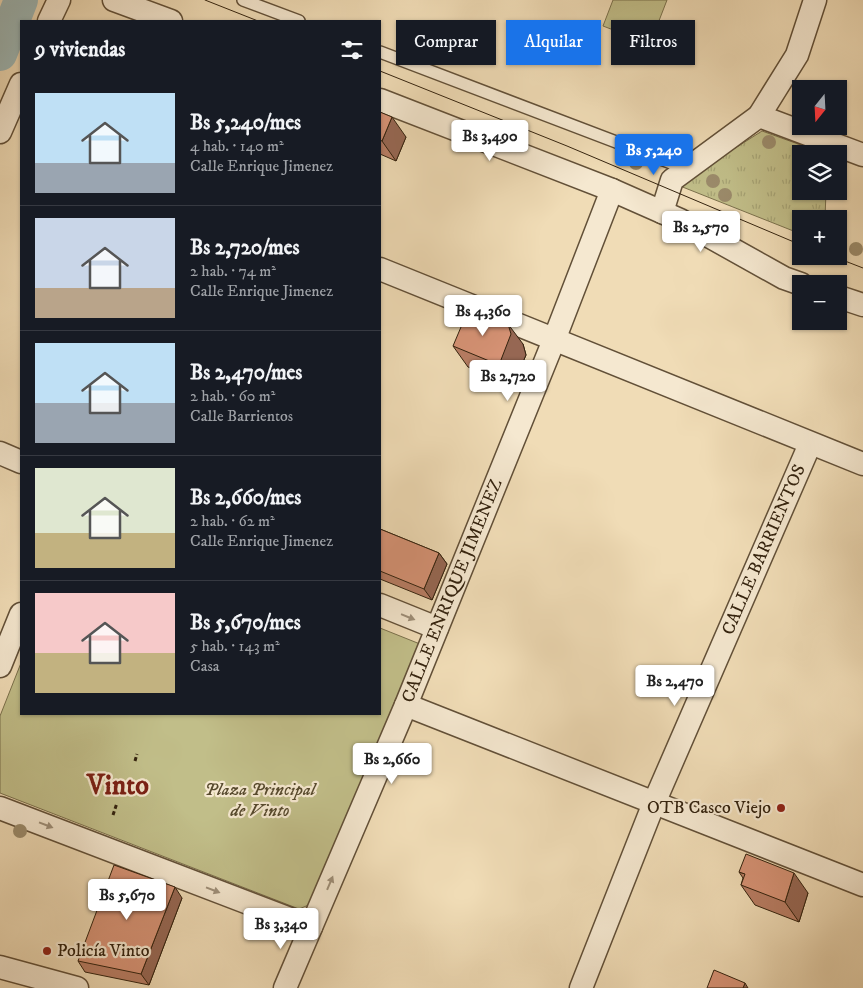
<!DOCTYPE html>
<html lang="es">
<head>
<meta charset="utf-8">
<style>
  body { margin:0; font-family:"IM FELL DW Pica",serif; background:#20242c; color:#f1f3f6; height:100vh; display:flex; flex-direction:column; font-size:19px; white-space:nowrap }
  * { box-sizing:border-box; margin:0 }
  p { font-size:16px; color:#9ea1a6 }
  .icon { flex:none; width:28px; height:28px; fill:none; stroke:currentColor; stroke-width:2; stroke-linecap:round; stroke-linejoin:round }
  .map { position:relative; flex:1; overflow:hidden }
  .panel { position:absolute; left:20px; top:20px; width:361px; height:695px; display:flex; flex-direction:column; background:#171b24; border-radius:0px; box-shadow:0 1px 4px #0004 }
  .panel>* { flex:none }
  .banner { position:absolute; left:396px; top:20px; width:391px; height:45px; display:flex; gap:10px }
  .needle { width:32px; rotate:198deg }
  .controls { position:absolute; left:792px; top:80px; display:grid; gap:10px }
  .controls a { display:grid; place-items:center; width:55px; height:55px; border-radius:0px; background:#171b24; box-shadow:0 1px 4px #0004; font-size:25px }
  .price { position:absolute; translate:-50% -42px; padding:0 11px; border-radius:5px; background:#fff; color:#222; font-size:16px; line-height:32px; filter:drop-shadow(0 1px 2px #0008) }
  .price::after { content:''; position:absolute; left:50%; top:30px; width:15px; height:11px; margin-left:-8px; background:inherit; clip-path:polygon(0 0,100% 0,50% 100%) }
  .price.current { background:#1a73e8; color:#fff }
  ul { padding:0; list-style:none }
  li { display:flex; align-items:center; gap:15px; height:125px; padding:0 15px }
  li+li { border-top:1px solid #363941 }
  li span { display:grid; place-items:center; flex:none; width:140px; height:100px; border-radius:0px; color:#555 }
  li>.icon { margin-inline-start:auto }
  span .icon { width:60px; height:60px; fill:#fffc; stroke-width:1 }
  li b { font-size:21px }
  h2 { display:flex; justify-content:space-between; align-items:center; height:60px; padding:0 15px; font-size:21px }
  .tag { padding:0 18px; border-radius:0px; background:#171b24; box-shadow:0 1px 4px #0004; font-size:18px; line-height:45px }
  .tag.current { background:#1a73e8; color:#fff }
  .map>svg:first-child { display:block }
  .grass { fill:url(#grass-tufts); stroke:#7a704c }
  .green { fill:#c1be89; stroke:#7a704c }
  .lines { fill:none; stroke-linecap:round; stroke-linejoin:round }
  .river { stroke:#9eb9b8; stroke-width:34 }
  .service-casing { stroke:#625038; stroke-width:14 }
  .minor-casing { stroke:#625038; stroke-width:25 }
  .path { stroke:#33220e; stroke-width:3; stroke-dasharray:4 2.5; stroke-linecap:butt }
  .service { stroke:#f5e8d0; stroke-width:11 }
  .minor { stroke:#f5e8d0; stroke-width:22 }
  .tram { stroke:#33220e; stroke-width:1 }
  .tree { fill:#9b8b6b }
  .wall { fill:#b97e65; stroke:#33220e }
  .shaded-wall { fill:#966753; stroke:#33220e }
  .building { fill:#d79376; stroke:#33220e }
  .oneway { fill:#9e8f79 }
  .poi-dot { fill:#8f2418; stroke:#f5e8d0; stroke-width:2 }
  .labels { text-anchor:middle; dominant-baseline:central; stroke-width:4.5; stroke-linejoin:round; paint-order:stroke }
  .street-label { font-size:18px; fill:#33220e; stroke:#f5e8d0 }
  .park-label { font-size:18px; font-style:italic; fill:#56492d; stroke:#f5e8d0 }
  .poi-label { font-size:18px; fill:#33220e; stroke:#f5e8d0; text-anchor:end }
  .town-label { font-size:28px; font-weight:bold; fill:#7a1f14; stroke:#f5e8d0 }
</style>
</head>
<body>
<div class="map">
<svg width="863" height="988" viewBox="0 0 863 988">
  <defs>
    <pattern id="grass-tufts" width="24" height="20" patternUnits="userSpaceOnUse" patternTransform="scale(1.25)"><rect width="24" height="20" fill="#c1be89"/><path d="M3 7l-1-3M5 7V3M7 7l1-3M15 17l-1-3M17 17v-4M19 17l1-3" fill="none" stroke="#a6a375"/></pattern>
  </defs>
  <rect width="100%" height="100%" fill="#f0dcb6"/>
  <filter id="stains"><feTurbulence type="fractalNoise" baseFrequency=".004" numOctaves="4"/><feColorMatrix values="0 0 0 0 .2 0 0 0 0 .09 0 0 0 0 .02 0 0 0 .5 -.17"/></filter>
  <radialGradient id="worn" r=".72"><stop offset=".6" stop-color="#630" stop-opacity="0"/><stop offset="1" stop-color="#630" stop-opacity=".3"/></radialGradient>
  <path class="grass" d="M762 131 826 154H801V191H826L825 219H801V234L680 186 696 173Z"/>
  <path class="green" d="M613 0H667L650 44 603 26Z
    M380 628 420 644 311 904 299 909 0 793V716L21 663V714H380Z"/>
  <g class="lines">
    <path class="river" d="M0 54 21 0"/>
    <defs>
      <path id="service" d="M243 0 299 21
        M380 52 687 169"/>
      <g id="minor">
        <path d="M114 0 171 21"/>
        <path d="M49 21 59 0"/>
        <path d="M380 100 612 190 680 220 784 278 801 284"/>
        <path d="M759 116 863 155"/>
        <path d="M0 132 21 84"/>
        <path d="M662 212 672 180 759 116 797 55 815 0"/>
        <path d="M380 269 863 464"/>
        <path d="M839 297 863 305"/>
        <path d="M0 453 21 462"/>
        <path d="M380 605 437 628"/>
        <path d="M0 666 21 614"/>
        <path d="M406 705 863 885"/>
        <path d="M0 808 311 927"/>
        <path d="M0 967 77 988"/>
        <path id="s1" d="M285 988 406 705 554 340 612 190"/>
        <path id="s2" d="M581 988 654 803 810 444"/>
      </g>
    </defs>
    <use href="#service" class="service-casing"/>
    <use href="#minor" class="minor-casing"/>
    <path class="path" d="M135 761 137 754
      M113 815 117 803"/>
    <use href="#service" class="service"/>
    <use href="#minor" class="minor"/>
    <path class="tram" d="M205 0 258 21
      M380 71 567 146 801 245
      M832 256 863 268"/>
  </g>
  <g class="tree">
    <circle cx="769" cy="142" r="7"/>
    <circle cx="636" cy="163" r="7"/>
    <circle cx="713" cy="181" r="7"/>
    <circle cx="725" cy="195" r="7"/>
    <circle cx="856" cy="249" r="7"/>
    <circle cx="20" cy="831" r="7"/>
  </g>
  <path class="wall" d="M380 112 406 137 396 161 380 154Z
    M523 344 526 355 513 385 468 367 453 346Z
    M380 529 439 553 447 564 432 600 380 579Z
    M739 872 808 893 799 922 755 905 741 885 743 878Z
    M182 898 149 985 85 972 78 961Z"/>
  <path class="shaded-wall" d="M392 117 406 137 396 161 382 141Z
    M508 324 523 344 526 355 513 385 499 365Z
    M439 553 447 564 432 600 424 589Z
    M794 873 808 893 799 922 785 902Z
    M175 887 182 898 149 985 141 974Z
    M745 983 748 988H743Z"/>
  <path class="building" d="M380 112 392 117 382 141 380 140Z
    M469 308 508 324 511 334 499 365 453 346Z
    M380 529 439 553 424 589 380 571Z
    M746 854 794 873 785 902 741 885 745 874 739 872Z
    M114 865 175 887 141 974 78 961Z
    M714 970 745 983 743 988H707Z"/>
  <defs><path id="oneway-solid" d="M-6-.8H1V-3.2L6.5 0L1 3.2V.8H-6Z" transform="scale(1.25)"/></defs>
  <g class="oneway">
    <use href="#oneway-solid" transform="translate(408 617) rotate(22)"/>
    <use href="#oneway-solid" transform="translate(46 825) rotate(21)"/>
    <use href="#oneway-solid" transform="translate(330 883) rotate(-67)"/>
    <use href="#oneway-solid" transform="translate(213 890) rotate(21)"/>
  </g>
  <g class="poi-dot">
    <circle cx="781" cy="808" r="5"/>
    <circle cx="47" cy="951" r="5"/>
  </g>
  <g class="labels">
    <g class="street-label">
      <text stroke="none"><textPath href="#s2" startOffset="475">CALLE BARRIENTOS</textPath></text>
      <text stroke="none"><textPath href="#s1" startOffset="431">CALLE ENRIQUE JIMENEZ</textPath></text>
    </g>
    <g class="park-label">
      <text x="260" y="790">Plaza Principal<tspan x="260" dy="21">de Vinto</tspan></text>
    </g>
    <g class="poi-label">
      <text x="771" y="808">OTB Casco Viejo</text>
      <text x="57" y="951" text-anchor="start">Policía Vinto</text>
    </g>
    <g class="town-label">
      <text x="118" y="785">Vinto</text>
    </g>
  </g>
  <rect width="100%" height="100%" filter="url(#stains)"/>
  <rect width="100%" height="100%" fill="url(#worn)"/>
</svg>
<div class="controls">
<a><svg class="needle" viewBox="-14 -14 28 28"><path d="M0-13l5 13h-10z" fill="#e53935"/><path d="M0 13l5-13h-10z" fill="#9ea1a6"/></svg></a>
<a><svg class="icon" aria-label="layers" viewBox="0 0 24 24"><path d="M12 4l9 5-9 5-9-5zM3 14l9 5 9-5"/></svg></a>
<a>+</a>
<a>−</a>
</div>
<b class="price" style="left:490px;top:162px">Bs 3,490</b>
<b class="price current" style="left:654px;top:176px">Bs 5,240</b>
<b class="price" style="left:701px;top:253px">Bs 2,570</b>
<b class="price" style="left:483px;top:337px">Bs 4,360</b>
<b class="price" style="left:508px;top:402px">Bs 2,720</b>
<b class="price" style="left:675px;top:707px">Bs 2,470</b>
<b class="price" style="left:392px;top:785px">Bs 2,660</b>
<b class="price" style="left:127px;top:921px">Bs 5,670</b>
<b class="price" style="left:281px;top:950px">Bs 3,340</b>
<div class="banner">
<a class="tag">Comprar</a>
<a class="tag current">Alquilar</a>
<a class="tag">Filtros</a>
</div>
<section class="panel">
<h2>9 viviendas<svg class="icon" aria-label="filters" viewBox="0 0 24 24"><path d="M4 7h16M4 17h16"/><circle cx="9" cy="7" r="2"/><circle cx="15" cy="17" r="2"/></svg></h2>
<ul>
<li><span style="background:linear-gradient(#bfe0f5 70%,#9aa5b1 0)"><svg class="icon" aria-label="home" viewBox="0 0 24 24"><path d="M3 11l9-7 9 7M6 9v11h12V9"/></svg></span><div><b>Bs 5,240/mes</b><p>4 hab. · 140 m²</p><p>Calle Enrique Jimenez</p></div></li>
<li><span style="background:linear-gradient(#c9d6e8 70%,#b9a48a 0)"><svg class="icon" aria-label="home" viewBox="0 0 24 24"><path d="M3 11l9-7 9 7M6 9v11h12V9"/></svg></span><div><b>Bs 2,720/mes</b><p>2 hab. · 74 m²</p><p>Calle Enrique Jimenez</p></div></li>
<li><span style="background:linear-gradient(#bfe0f5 60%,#9aa5b1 0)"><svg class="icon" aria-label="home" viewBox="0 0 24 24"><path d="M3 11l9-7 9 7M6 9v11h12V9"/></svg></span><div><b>Bs 2,470/mes</b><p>2 hab. · 60 m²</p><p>Calle Barrientos</p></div></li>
<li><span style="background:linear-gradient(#dfe7d0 65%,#c2b280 0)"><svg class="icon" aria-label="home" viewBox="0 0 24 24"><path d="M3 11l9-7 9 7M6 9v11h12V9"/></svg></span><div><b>Bs 2,660/mes</b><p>2 hab. · 62 m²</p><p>Calle Enrique Jimenez</p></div></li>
<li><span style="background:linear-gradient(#f6c9c9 60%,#c2b280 0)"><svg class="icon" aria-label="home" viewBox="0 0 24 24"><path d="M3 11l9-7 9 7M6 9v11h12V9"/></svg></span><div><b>Bs 5,670/mes</b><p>5 hab. · 143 m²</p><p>Casa</p></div></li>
</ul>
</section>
</div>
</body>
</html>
